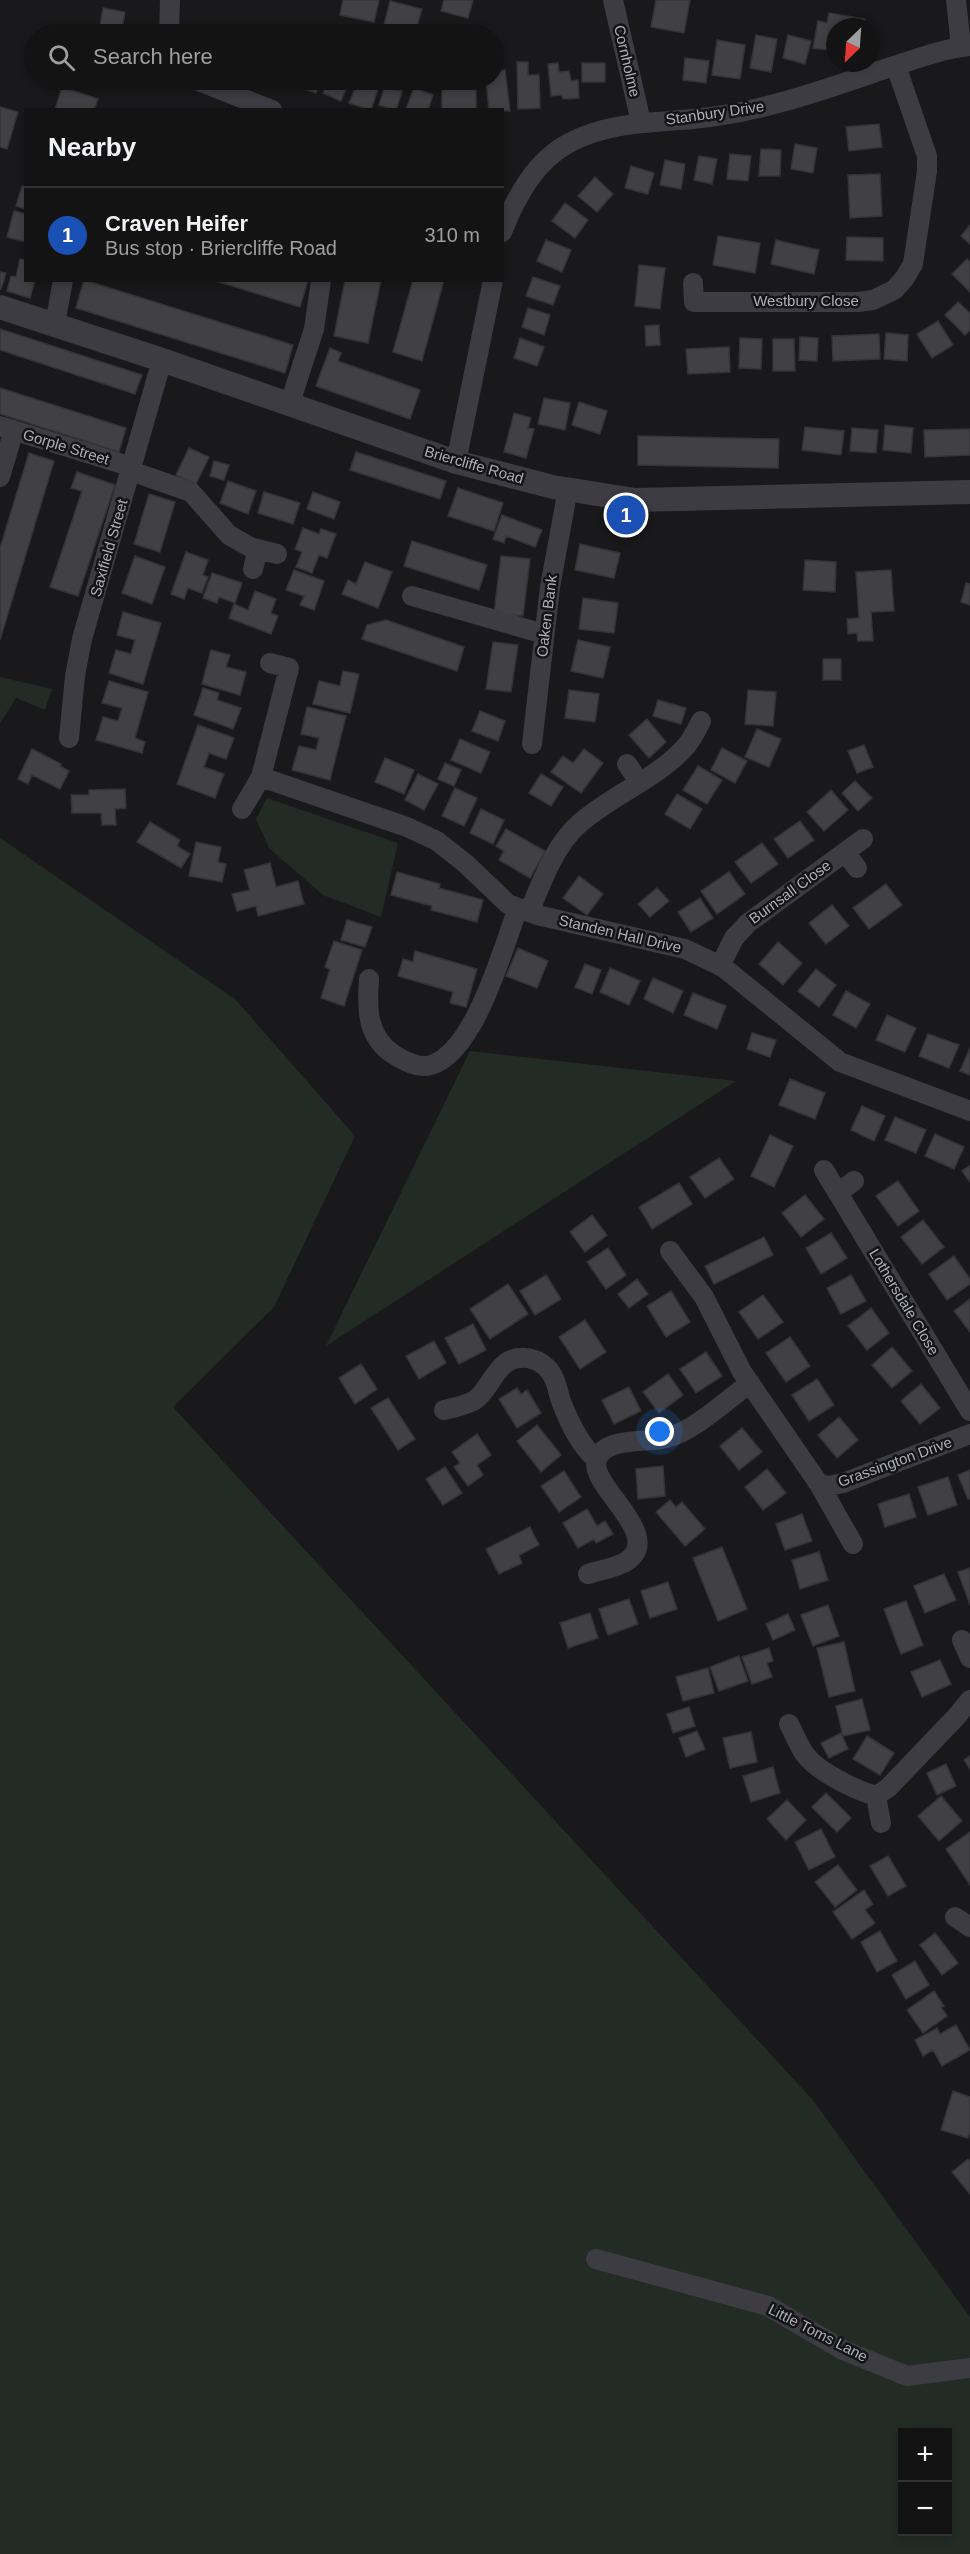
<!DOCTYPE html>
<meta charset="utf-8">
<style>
:root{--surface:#131314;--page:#202022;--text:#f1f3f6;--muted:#9d9ea0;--line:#323234;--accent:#e8cf44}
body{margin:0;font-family:Arial,sans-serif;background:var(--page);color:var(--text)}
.controls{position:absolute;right:18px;bottom:18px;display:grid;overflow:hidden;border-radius:0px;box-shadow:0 3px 9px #0003}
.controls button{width:54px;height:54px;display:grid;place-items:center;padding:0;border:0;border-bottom:2px solid var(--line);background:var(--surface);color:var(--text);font:30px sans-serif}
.compass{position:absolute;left:826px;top:18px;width:54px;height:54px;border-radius:50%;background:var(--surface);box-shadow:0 3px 9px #0003;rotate:205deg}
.you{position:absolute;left:660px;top:1432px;width:21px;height:21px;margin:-15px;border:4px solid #fff;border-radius:50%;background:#1a73e8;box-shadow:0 0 0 9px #1a73e833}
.badge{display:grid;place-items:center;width:39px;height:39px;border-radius:50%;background:var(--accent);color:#fff;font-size:20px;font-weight:700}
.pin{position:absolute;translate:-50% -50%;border:3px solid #fff;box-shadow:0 2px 6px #0006}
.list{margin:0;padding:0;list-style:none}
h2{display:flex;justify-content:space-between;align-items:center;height:78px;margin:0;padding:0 24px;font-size:26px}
h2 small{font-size:20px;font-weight:400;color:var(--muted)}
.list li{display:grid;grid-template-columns:39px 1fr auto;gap:18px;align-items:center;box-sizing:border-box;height:96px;padding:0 24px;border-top:2px solid var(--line)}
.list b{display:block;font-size:22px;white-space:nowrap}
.list p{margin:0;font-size:20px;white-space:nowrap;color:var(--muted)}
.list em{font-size:20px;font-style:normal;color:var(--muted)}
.icon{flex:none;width:33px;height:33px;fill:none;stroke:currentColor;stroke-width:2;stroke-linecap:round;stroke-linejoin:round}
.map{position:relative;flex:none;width:970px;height:2554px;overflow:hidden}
.search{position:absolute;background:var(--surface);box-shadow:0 3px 9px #0003;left:24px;top:24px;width:480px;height:66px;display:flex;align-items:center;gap:15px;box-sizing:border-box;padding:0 21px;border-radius:33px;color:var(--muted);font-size:22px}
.panel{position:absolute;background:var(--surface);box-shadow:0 3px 9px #0003;left:24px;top:108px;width:480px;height:174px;border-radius:0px}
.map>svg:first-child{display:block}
.green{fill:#232b25;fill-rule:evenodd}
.building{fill:#414145;stroke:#343337;stroke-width:1.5}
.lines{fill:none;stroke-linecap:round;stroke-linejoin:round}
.minor{stroke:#3c3c42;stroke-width:20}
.tertiary{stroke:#3c3c42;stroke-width:24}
.labels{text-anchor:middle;stroke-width:5;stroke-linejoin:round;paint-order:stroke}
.street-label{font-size:15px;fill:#acaeba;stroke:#141416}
</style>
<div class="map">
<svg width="970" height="2554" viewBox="0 0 970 2554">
<rect width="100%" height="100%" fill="#19191b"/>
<path class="green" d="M0,677L52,689L45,710L16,698L0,723Z
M267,798L398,843L381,917L323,895L269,848L256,819Z
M0,838L235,999L355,1136L274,1307L173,1407L812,2099L970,2317V2554H0ZM902,2432H948V2532H902Z
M470,1051L736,1081L326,1346Z"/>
<path class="building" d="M343,0H379L374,22L340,15Z
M444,0H473L468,18L441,11Z
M656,0H690L684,33L651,27Z
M390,1L422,9L415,33L384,25Z
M103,8L125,12L122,29L100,26Z
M829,13L865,19L864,27H835V51L813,48L818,21L827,23Z
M756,35L777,39L771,72L750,68Z
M788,35L811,41L805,64L783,58Z
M717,40L745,45L740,79L712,75Z
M685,58L709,61L706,83L683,80Z
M517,62H528V75H539L540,108L518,109Z
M558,63L559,72L569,71L571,81L578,80L579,98L563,99L562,95L551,96L548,64Z
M582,63H605V82H582Z
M505,70L510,111L489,110L486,80H494V72Z
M271,80H289L286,86Z
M296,80H320L316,93L294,85Z
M329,80H350L341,101L323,93Z
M358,82L378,89L371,110L349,103Z
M385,86L402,91L396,110L379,105Z
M442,86L476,87V110H442Z
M62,87L98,99L94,110H55Z
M414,88L433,95L428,110L406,109Z
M0,107L18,112L7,149L0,147Z
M879,124L882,147L849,151L846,127Z
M795,144L817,148L813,173L791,169Z
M761,149L781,150L780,176H759Z
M730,154L751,156L748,181L727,179Z
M699,156L717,159L712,184L694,180Z
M665,160L685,164L681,189L660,185Z
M631,166L654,173L648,194L625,188Z
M880,174L882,216L850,218L848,175Z
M595,177L613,194L597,212L578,196Z
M22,186L26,187V209L16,206Z
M565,203L588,220L575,238L552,221Z
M14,211L26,214V242L7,237Z
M970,225V244L961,236Z
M718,236L760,243L755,273L713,265Z
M847,237L883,238V261L846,260Z
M546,240L571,250L562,272L537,261Z
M776,240L819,250L814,274L771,264Z
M20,259L26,260V280H35L30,298L7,291L11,276L16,277Z
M967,259L970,262V292L952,274Z
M639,265L665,268L660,309L635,306Z
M0,272L6,273L1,289H0Z
M533,277L560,286L553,305L526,296Z
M84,280L293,345L285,373L76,308Z
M213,280H308L300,307Z
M345,280H381L368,343L334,336Z
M413,280H444L422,361L393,352Z
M958,302L970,313V330L965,335L945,315Z
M528,308L550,315L544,335L522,327Z
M938,321L953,345L932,358L917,334Z
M659,325L660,345L646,346L645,326Z
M0,329L142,375L135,394L0,350Z
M886,333L908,335L907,361L884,359Z
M879,334L880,359L833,361L832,336Z
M800,337L818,338L817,361L799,360Z
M520,338L544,347L537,366L514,358Z
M740,338L762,339L761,369L739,368Z
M773,339H794L795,371H773Z
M729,347L730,372L688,374L686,349Z
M330,348L341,353L338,361L420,390L410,419L316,386Z
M0,388L126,428L119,452L0,414Z
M544,398L570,403L565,430L538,424Z
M579,402L607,411L600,434L572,425Z
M514,413L531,418L528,428L534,429L526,458L504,452Z
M885,425L913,428L911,453L883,450Z
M805,427L844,431L841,455L802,450Z
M852,428L878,430L876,453L850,451Z
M970,429V455L925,457L924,430Z
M638,436L779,439L778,468L638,465Z
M189,448L209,457L196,484L176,475Z
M356,452L446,481L440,499L350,470Z
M29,453L54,461L0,640V548Z
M214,461L229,465L224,480L210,476Z
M77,472L115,485L78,596L50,587L82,491L71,488Z
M228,481L256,491L248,514L220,503Z
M458,488L503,503L494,531L448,516Z
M264,492L300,503L293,524L258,513Z
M313,492L340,502L334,519L307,509Z
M149,494L175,502L160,552L134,544Z
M502,515L542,530L535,547L506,536L504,543L493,539Z
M303,528L319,534L321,529L336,534L327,558L319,555L312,573L296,567L302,552L295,549Z
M412,541L487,565L479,590L404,566Z
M580,544L620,553L614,578L575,570Z
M186,552L208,560L203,575L208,577L202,593L188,588L184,599L171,594Z
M135,556L165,567L152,604L122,593Z
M501,556L530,559L523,616L494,613Z
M805,560L836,562L835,592L803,590Z
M365,562L392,572L378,608L342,594L348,580L356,584Z
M294,570L324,581L314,610L300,605L304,596L286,590Z
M891,570L894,611L871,612L873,641H858L857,633L848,634L847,619L859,618L856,572Z
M212,573L242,583L235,603L219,597L217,603L203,598Z
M966,583L970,584V605L961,602Z
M255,591L276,599L271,613L278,616L271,634L229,618L234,604L248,610Z
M583,598L618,603L614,633L579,629Z
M123,612L161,623L143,684L109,673L116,650L131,654L135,640L117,635Z
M386,620L464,647L457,671L362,639L367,625Z
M578,640L610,647L603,678L571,671Z
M493,642L518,645L511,692L486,689Z
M211,650L230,655L226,667L246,672L240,695L202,684Z
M823,659H841V680H823Z
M343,671L359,674L350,713L313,704L319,681L340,686Z
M109,681L148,692L135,738L145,742L142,753L96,740L103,717L118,721L122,708L102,703Z
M203,688L219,693L217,700L241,708L233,729L194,715Z
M569,690L599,694L595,722L565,718Z
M748,690L776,692L773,726L745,724Z
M658,700L686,708L681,724L653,716Z
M307,707L346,716L330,780L292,770L299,746L316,750L319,738L301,734Z
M480,711L505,721L498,741L472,731Z
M647,719L666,742L649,758L629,735Z
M198,725L234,738L226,759L209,753L204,767L224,774L215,798L177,784Z
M757,729L781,739L769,767L745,757Z
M460,739L490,752L481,773L451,760Z
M864,745L873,767L857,773L848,751Z
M722,748L747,761L735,783L711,770Z
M32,749L61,764L60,766L69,771L60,789L32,775L28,784L18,779Z
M584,749L603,763L581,793L551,772L563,756L573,763Z
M385,758L414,770L404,794L375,782Z
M445,763L461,770L454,786L438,779Z
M698,766L722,780L707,804L683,790Z
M418,774L438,784L424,810L405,800Z
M541,774L563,787L551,806L529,793Z
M855,781L872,798L858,811L842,793Z
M455,788L477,798L464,826L442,816Z
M125,789L126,808L115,809L116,825H102L101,813H72L71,795H89V790Z
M831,790L848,810L824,831L807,812Z
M677,794L702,809L690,829L665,814Z
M481,809L504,820L493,844L470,833Z
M800,821L814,840L788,858L774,839Z
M150,822L180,840L177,846L190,854L181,868L137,842Z
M506,829L545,851L530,878L499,860L504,851L496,846Z
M196,842L221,847L218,862L226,864L222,882L189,876Z
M762,843L778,864L751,883L735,862Z
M270,863L276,887L298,881L304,904L258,916L256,906L237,911L232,894L250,890L244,870Z
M397,872L440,884L439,888L483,900L477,922L431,910L432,906L391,895Z
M729,872L745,894L717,914L701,891Z
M579,876L603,894L587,915L563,898Z
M886,884L902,905L869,929L853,908Z
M657,888L669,901L650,917L638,904Z
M700,898L713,918L691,932L678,912Z
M832,905L849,926L826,944L809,923Z
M347,920L372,927L365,947L341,940Z
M334,941L362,950L344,1006L321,998L330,969L325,967Z
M778,942L802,963L783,985L759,964Z
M518,948L548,961L537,988L506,976Z
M415,951L477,969L466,1007L450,1003L453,992L398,976L403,959L413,962Z
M585,964L601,970L592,994L575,987Z
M610,968L640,981L629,1005L600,992Z
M816,969L836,985L819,1007L798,991Z
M653,978L683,991L673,1013L644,999Z
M846,991L870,1004L856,1028L833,1015Z
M693,993L726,1006L717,1029L684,1015Z
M887,1015L916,1028L905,1052L876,1040Z
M752,1033L776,1040L770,1057L747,1049Z
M928,1034L959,1045L949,1068L919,1056Z
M970,1048V1075L960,1071Z
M790,1079L825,1093L815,1119L779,1105Z
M862,1106L885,1116L874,1141L851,1130Z
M895,1117L926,1130L916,1153L885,1140Z
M935,1134L964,1147L954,1169L925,1156Z
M770,1135L793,1146L774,1187L751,1176Z
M719,1158L734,1179L705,1198L690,1177Z
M969,1166H970V1182L962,1171Z
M898,1181L919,1211L898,1226L876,1196Z
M679,1183L692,1204L652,1229L639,1207Z
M805,1195L824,1219L801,1237L782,1213Z
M592,1215L607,1235L585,1252L570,1232Z
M923,1220L944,1247L922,1264L901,1237Z
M831,1233L847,1258L821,1274L806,1248Z
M764,1237L773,1255L714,1284L705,1266Z
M608,1248L626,1275L606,1289L587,1262Z
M954,1256L970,1279V1284L947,1300L929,1274Z
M546,1275L561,1299L535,1315L520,1291Z
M851,1275L866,1301L841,1314L827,1288Z
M637,1279L648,1294L629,1308L618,1294Z
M508,1284L528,1314L490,1339L470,1309Z
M671,1291L690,1322L666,1337L647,1306Z
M763,1295L783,1322L758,1339L739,1312Z
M970,1299V1332L954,1311Z
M871,1308L889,1333L867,1350L848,1326Z
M585,1320L606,1352L580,1369L559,1337Z
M473,1324L486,1350L459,1364L445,1338Z
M790,1337L810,1366L786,1382L766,1353Z
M434,1341L446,1363L419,1379L406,1356Z
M892,1347L912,1371L892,1388L872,1365Z
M706,1352L722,1376L696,1393L680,1369Z
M361,1364L377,1389L355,1404L339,1378Z
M668,1374L683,1395L659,1413L643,1392Z
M817,1379L834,1405L809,1421L792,1395Z
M921,1384L940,1408L920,1424L901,1401Z
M629,1387L641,1411L614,1424L602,1400Z
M517,1388L521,1394L527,1390L541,1413L517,1428L499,1399Z
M388,1398L415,1439L398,1450L371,1408Z
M839,1417L858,1440L837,1458L818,1435Z
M537,1425L561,1455L541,1472L517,1441Z
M742,1428L762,1452L739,1470L720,1446Z
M477,1434L491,1455L477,1465L483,1475L468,1486L454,1467L460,1463L452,1452Z
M663,1466L665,1496L638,1499L636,1469Z
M445,1467L462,1493L443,1505L426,1479Z
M767,1469L786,1493L763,1510L745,1487Z
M970,1470V1499H968L958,1475Z
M564,1471L581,1497L559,1512L541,1486Z
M948,1477L957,1505L928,1515L918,1487Z
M909,1494L916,1517L885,1527L878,1504Z
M670,1500L676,1507L682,1502L705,1529L685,1546L656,1512Z
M587,1509L597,1526L605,1521L613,1534L596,1543L594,1539L578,1548L563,1523Z
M802,1514L812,1541L785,1550L776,1524Z
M530,1527L539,1545L519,1555L522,1563L499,1574L486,1549Z
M722,1547L747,1609L718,1621L693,1558Z
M819,1552L828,1580L800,1589L792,1560Z
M970,1568V1605L958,1572Z
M944,1574L956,1600L925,1613L914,1586Z
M668,1582L677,1609L650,1618L641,1591Z
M629,1599L638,1624L608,1635L599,1609Z
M906,1601L923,1645L901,1654L884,1609Z
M828,1605L839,1636L813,1646L801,1615Z
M590,1613L598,1638L568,1648L560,1623Z
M788,1614L795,1630L773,1640L766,1624Z
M844,1642L855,1691L829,1697L817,1648Z
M769,1648L773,1661L767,1663L772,1677L752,1684L742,1657Z
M739,1656L748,1681L719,1691L710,1667Z
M940,1660L951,1684L922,1697L911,1672Z
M708,1668L714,1693L683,1701L676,1677Z
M862,1699L870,1730L843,1736L836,1706Z
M689,1707L695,1726L673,1733L667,1714Z
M697,1731L705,1749L686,1757L679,1738Z
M751,1732L757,1762L730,1768L723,1738Z
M841,1733L848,1749L829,1758L821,1743Z
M867,1736L894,1753L880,1775L853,1759Z
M970,1756V1769L964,1760Z
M946,1764L956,1786L937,1795L927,1773Z
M773,1767L780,1793L751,1802L743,1776Z
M826,1793L851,1818L837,1832L812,1807Z
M941,1796L962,1821L939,1841L918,1816Z
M787,1800L806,1820L786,1840L767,1819Z
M821,1829L835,1857L809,1870L795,1842Z
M970,1832V1885L946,1849Z
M888,1856L906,1886L888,1896L870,1866Z
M838,1865L857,1890L835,1907L815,1882Z
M864,1890L873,1904L865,1910L875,1923L852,1939L833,1912Z
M880,1931L897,1961L877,1972L861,1942Z
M935,1933L958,1963L942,1975L920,1945Z
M915,1961L929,1985L906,1999L892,1975Z
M934,1991L944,2006L941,2007L947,2016L923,2033L907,2010Z
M956,2025L970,2050L942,2066L933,2050L923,2056L915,2040L937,2028L940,2034Z
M953,2091L970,2097V2131L968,2138L941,2130Z
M968,2159L970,2161V2194L952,2172Z"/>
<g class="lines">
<path class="minor" d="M613,0L641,122
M956,0L961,47
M169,34L170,0
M196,80L272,110
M502,232C516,197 535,161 569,143C608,122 651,123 693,119C759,113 820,91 882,70C911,61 940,49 970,46
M693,283L694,302H858L873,300L894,290L904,279L913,264L927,171V156L896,66
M55,324L63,280
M290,403L314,329L321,280
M0,426L132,467
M456,462L493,280
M131,471L191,492L229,535L250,547L277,554
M0,477L14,430
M253,569L258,549
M412,596L544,634
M69,738L75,676L82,639L162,360
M532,744L550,587L568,489
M627,764L639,782
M261,777L407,827L437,841L466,864L508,904L537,915L685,949L723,967L840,1062L970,1111
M242,809L261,777L289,668L270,663
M845,852L857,868
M529,912C542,882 554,846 579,824C612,794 658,779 687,745C693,738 697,729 701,721
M720,966L734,938L748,923L863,839
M369,979C367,1007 366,1036 393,1054C404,1061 418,1069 431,1065C475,1052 503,948 518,908
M824,1170L970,1411
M838,1193L854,1181
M670,1251L704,1297L742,1372L819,1484L853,1544
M444,1410C455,1407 465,1406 475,1400C491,1389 497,1358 521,1358C529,1357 540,1361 546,1367C556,1376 557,1389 561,1401C569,1422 579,1444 596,1459
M819,1484L829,1486L843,1483L970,1434
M588,1574C600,1570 617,1568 627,1561C666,1533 583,1483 598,1457C608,1437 648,1443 666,1438C693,1432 727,1400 750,1383
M962,1640L970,1658
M789,1724C794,1733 798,1744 804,1753C816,1771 855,1790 876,1796L888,1788L957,1716L970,1700
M876,1796L881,1823
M955,1917L970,1927
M596,2259L768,2306L843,2350L907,2376L970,2368"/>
<path class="tertiary" d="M0,307L162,360L456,462L553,487L635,500L970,492"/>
</g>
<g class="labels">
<g class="street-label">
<text transform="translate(627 61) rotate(77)" y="5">Cornholme</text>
<text transform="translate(715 113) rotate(-8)" y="5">Stanbury Drive</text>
<text x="806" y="306">Westbury Close</text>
<text transform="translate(66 447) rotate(17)" y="5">Gorple Street</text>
<text transform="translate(474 465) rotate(16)" y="5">Briercliffe Road</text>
<text transform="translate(109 548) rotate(-74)" y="5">Saxifield Street</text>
<text transform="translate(547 616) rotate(-83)" y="5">Oaken Bank</text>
<text transform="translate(790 892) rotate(-36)" y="5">Burnsall Close</text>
<text transform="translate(620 934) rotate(13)" y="5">Standen Hall Drive</text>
<text transform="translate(904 1302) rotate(59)" y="5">Lothersdale Close</text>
<text transform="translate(895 1462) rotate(-20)" y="5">Grassington Drive</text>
<text transform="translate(818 2333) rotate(27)" y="5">Little Toms Lane</text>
</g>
</g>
</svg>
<div class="controls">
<button>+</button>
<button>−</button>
</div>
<svg class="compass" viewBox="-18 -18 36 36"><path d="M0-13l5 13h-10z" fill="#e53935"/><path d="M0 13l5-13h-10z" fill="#9d9ea0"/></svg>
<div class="you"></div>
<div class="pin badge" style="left:626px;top:515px;background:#1a4fb4">1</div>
<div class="search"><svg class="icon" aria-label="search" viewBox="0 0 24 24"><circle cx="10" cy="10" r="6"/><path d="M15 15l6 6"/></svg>Search here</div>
<section class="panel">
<h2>Nearby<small></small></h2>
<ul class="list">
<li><span class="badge" style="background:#1a4fb4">1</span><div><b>Craven Heifer</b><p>Bus stop · Briercliffe Road</p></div><em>310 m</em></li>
</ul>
</section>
</div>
